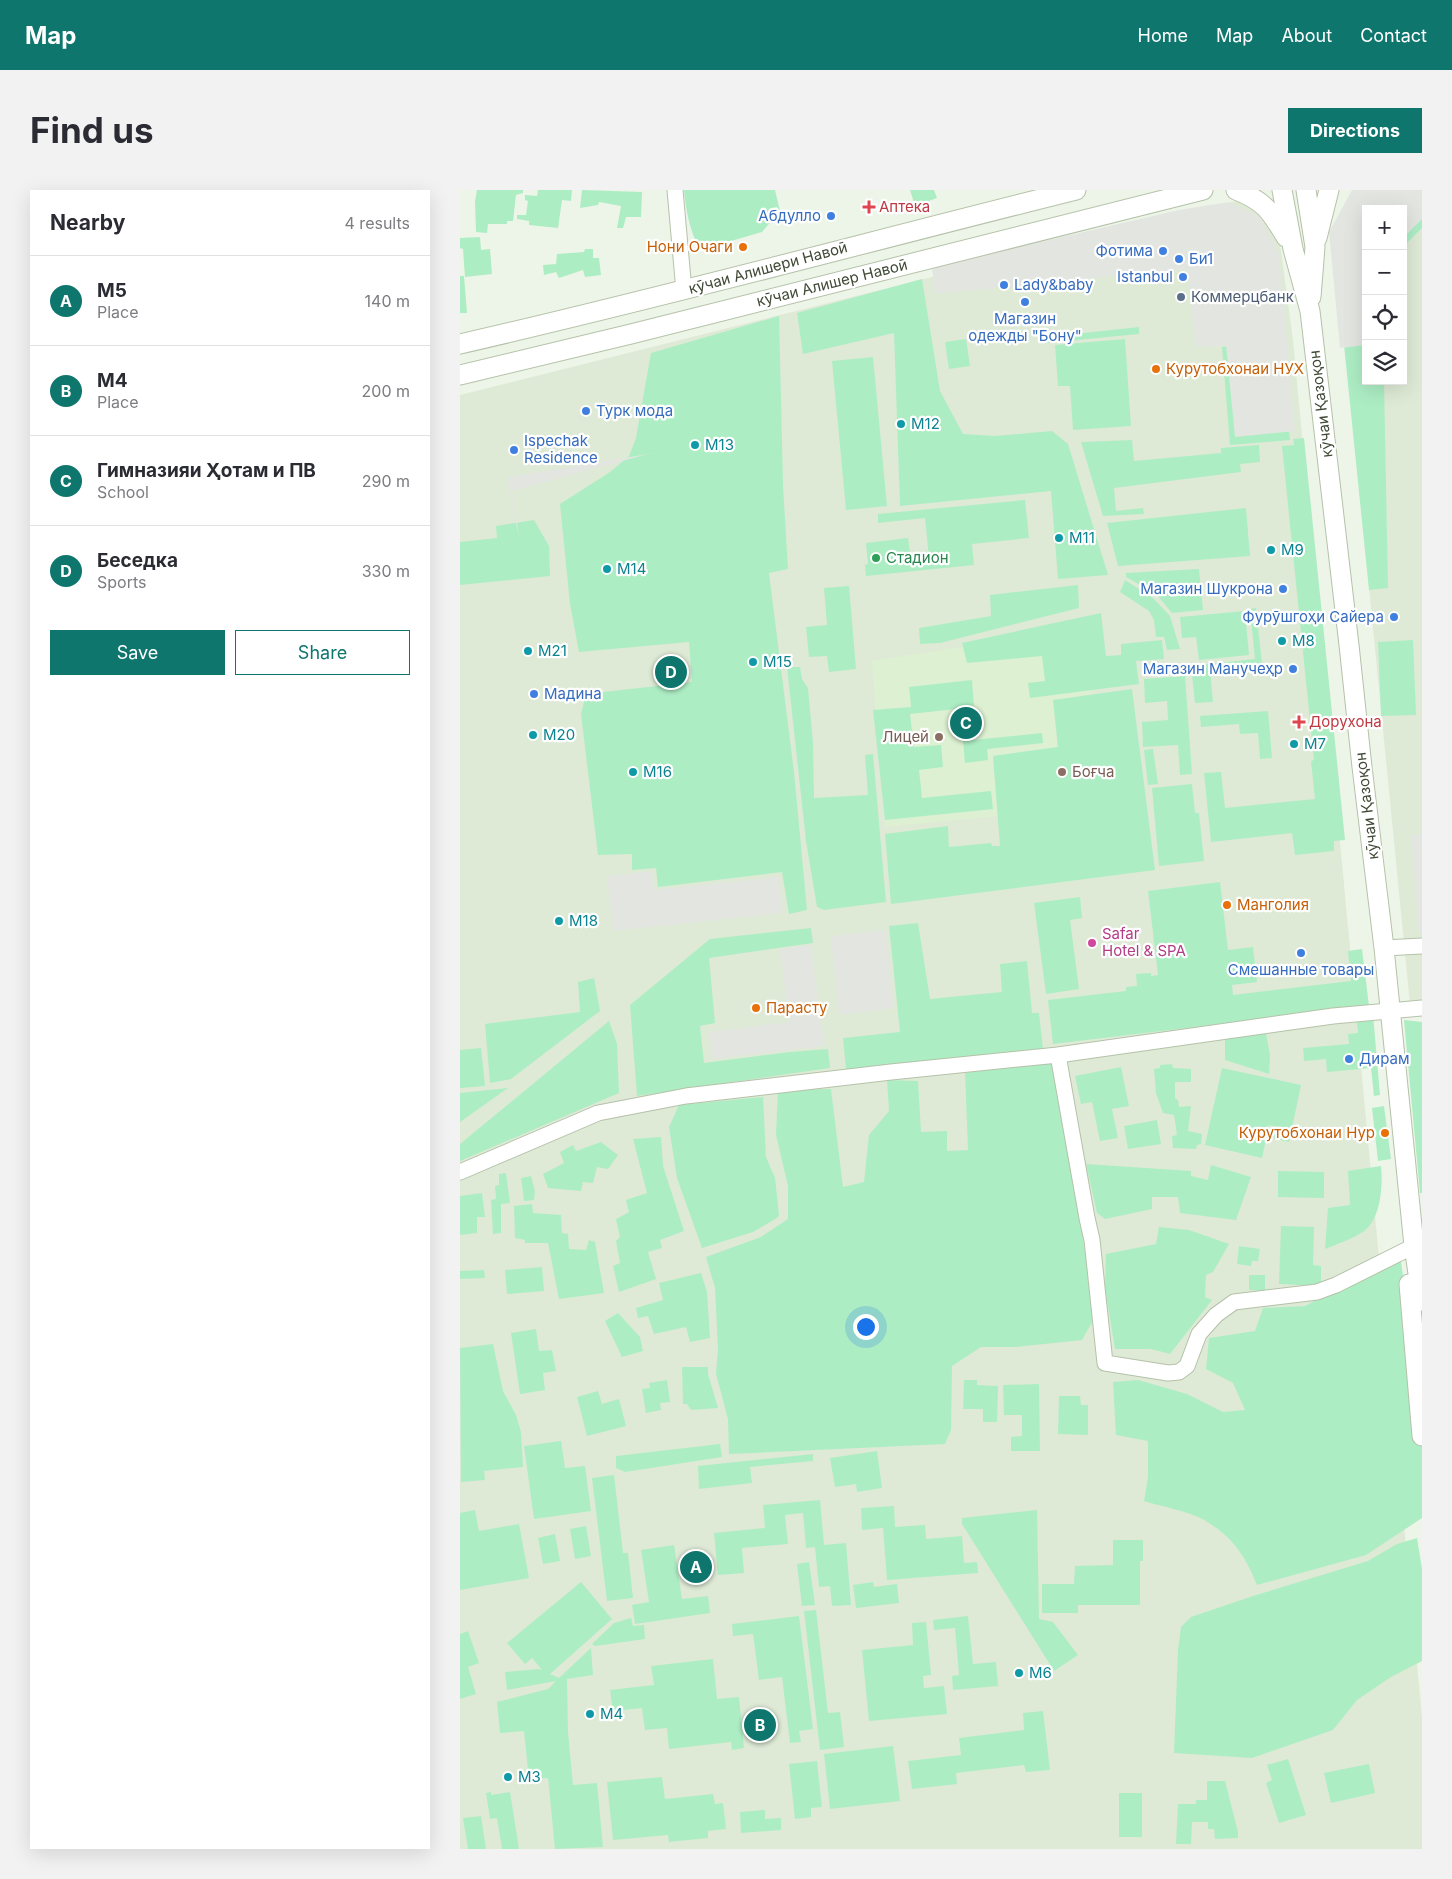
<!DOCTYPE html>
<meta charset="utf-8">
<style>
:root{--surface:#fff;--page:#f2f2f3;--text:#2b2b33;--muted:#7c7c81;--line:#e1e1e2;--accent:#0f766e}
body{margin:0;font-family:Inter,sans-serif;background:var(--page);color:var(--text)}
.controls{position:absolute;right:15px;top:15px;display:grid;overflow:hidden;border-radius:0px;box-shadow:0 5px 20px #0002}
.controls button{width:45px;height:45px;display:grid;place-items:center;padding:0;border:0;border-bottom:1px solid var(--line);background:var(--surface);color:var(--text);font:25px sans-serif}
.you{position:absolute;left:405px;top:1136px;width:18px;height:18px;margin:-12px;border:4px solid #fff;border-radius:50%;background:#1a73e8;box-shadow:0 0 0 8px #1a73e833}
.badge{display:grid;place-items:center;width:32px;height:32px;border-radius:50%;background:var(--accent);color:#fff;font-size:16px;font-weight:700}
.pin{position:absolute;translate:-50% -50%;border:2px solid #fff;box-shadow:0 1px 5px #0006}
.list{margin:0;padding:0;list-style:none}
h2{display:flex;justify-content:space-between;align-items:center;height:65px;margin:0;padding:0 20px;font-size:21px}
h2 small{font-size:16px;font-weight:400;color:var(--muted)}
.list li{display:grid;grid-template-columns:32px 1fr auto;gap:15px;align-items:center;box-sizing:border-box;height:90px;padding:0 20px;border-top:1px solid var(--line)}
.list b{display:block;font-size:19px;white-space:nowrap}
.list p{margin:0;font-size:16px;white-space:nowrap;color:var(--muted)}
.list em{font-size:16px;font-style:normal;color:var(--muted)}
.actions{display:flex;gap:10px;padding:15px 20px}
.actions a{flex:1;padding:11px 0;border:1px solid var(--accent);border-radius:0px;text-align:center;font-size:18px;color:var(--accent)}
.actions .main{background:var(--accent);color:#fff}
.icon{flex:none;width:28px;height:28px;fill:none;stroke:currentColor;stroke-width:2;stroke-linecap:round;stroke-linejoin:round}
.map{position:relative;flex:none;width:962px;height:1659px;overflow:hidden;border-radius:0px}
header{display:flex;align-items:center;gap:30px;box-sizing:border-box;height:70px;padding:0 25px;background:var(--accent);color:#fff}
header strong{font-size:24px}
nav{display:flex;gap:28px;margin-inline-start:auto;font-size:18px}
.intro{display:flex;align-items:center;justify-content:space-between;box-sizing:border-box;height:120px;padding:0 30px}
h1{margin:0;font-size:35px}
.button{padding:12px 22px;border-radius:0px;background:var(--accent);color:#fff;font-size:18px;font-weight:700}
main{display:flex;gap:30px;padding:0 30px}
aside{flex:1;background:var(--surface);border-radius:0px;box-shadow:0 5px 20px #0002}
.map>svg:first-child{display:block}
.residential{fill:#deead6}
.education{fill:#ddf0d1}
.green{fill:#adedc4}
.parking{fill:#e3e6e0}
.lines{fill:none;stroke-linecap:round;stroke-linejoin:round}
.minor-casing{stroke:#b5c2a9;stroke-width:17}
.tertiary-casing{stroke:#b5c2a9;stroke-width:21}
.minor{stroke:#fff;stroke-width:15}
.tertiary{stroke:#fff;stroke-width:19}
.health-dot{fill:#e0444e;stroke:#fff;stroke-width:2}
.shop-dot{fill:#3f7fe0;stroke:#fff;stroke-width:2}
.food-dot{fill:#e8710a;stroke:#fff;stroke-width:2}
.service-dot{fill:#5c6f8a;stroke:#fff;stroke-width:2}
.culture-dot{fill:#0f9aa8;stroke:#fff;stroke-width:2}
.leisure-dot{fill:#2e9e5b;stroke:#fff;stroke-width:2}
.education-dot{fill:#8d6e63;stroke:#fff;stroke-width:2}
.hotel-dot{fill:#d1479c;stroke:#fff;stroke-width:2}
.labels{text-anchor:middle;stroke-width:4.5;stroke-linejoin:round;paint-order:stroke}
.health-label{font-size:15px;fill:#be3a42;stroke:#fff;text-anchor:start}
.shop-label{font-size:15px;fill:#366cbe;stroke:#fff;text-anchor:end}
.food-label{font-size:15px;fill:#c56008;stroke:#fff;text-anchor:start}
.street-label{font-size:15px;fill:#404a36;stroke:#fff}
.service-label{font-size:15px;fill:#4e5e75;stroke:#fff;text-anchor:start}
.culture-label{font-size:15px;fill:#0d838f;stroke:#fff;text-anchor:start}
.leisure-label{font-size:15px;fill:#27864d;stroke:#fff;text-anchor:start}
.education-label{font-size:15px;fill:#785e54;stroke:#fff;text-anchor:end}
.hotel-label{font-size:15px;fill:#b23c85;stroke:#fff;text-anchor:start}
</style>
<header>
<strong>Map</strong>
<nav><a>Home</a><a>Map</a><a>About</a><a>Contact</a></nav>
</header>
<div class="intro"><h1>Find us</h1><a class="button">Directions</a></div>
<main>
<aside>
<h2>Nearby<small>4 results</small></h2>
<ul class="list">
<li><span class="badge">A</span><div><b>М5</b><p>Place</p></div><em>140 m</em></li>
<li><span class="badge">B</span><div><b>М4</b><p>Place</p></div><em>200 m</em></li>
<li><span class="badge">C</span><div><b>Гимназияи Ҳотам и ПВ</b><p>School</p></div><em>290 m</em></li>
<li><span class="badge">D</span><div><b>Беседка</b><p>Sports</p></div><em>330 m</em></li>
</ul>
<div class="actions"><a class="main">Save</a><a>Share</a></div>
</aside>
<div class="map">
<svg width="962" height="1659" viewBox="0 0 962 1659">
<rect width="100%" height="100%" fill="#edf5e8"/>
<path class="residential" d="M962,2V813L950,814L885,154L906,191H943V23Z
M784,9L819,46L833,150L962,1527V1659H0V205Z"/>
<path class="education" d="M627,437L632,504L593,510L598,557L533,566L539,626L565,623L563,598L538,600L536,579L626,570L623,543L600,545L597,521L657,515L659,537L637,539L640,568L666,565L668,586L578,595L580,622L606,620L608,643L541,649L539,626L425,637L412,471Z"/>
<path class="green" d="M17,0H63V3L56,5L53,31H47V34H28L27,43L16,42L15,11Z
M78,0H112L111,11L102,10L98,38L69,35V31L57,29V25H66L68,11L65,10V5L77,6Z
M122,0L182,2L181,27H166L163,38H157L161,16L139,12L138,15L120,18Z
M224,0H315L320,21L302,42L240,60C230,41 226,22 224,0Z
M450,0H474L477,8L455,16Z
M894,0H962V38L943,57V19H906V191H924L928,398L909,400L877,86Z
M20,47L21,60L30,59L32,84L5,87L3,59L0,58V48Z
M125,59H133V68H139L141,85L125,87L123,80L99,88L96,82L84,85L83,75L96,74L97,64L124,62Z
M0,86H4L7,123H0Z
M462,89L480,201L503,244L535,246L592,241L608,254L648,385L598,389L591,301L440,316L434,143L343,164L337,123Z
M319,126L323,295L328,379L309,383L334,582L347,720L329,724L322,682L198,697L196,678L172,680V664L138,665L121,524L126,504L232,492L229,452L119,462L110,414L100,314L150,282L169,266L176,248L191,163Z
M679,137V144L587,153V147Z
M506,149L510,176L489,179L485,152Z
M665,149L671,236L613,240L610,196H598L595,155Z
M821,151L830,250L770,255L762,157Z
M413,167L427,316L386,320L372,171Z
M844,248L885,650L874,651V661L835,665L832,643L751,652L744,583L761,582L765,618L855,609L851,571L854,570L822,256L834,255L833,249Z
M672,250L674,271L761,263V258L799,255L800,272L780,274L781,282L654,298L656,321L683,318L684,324L643,326L621,252Z
M565,310L569,348L512,354L514,375L406,386L405,375L408,374L406,353L448,348L451,370L469,368L465,328L418,333V324Z
M786,318L790,366L658,376L647,333Z
M74,330L89,356L90,386L0,395V352L37,348L36,336Z
M739,379L743,420L712,423L696,404L666,387V383Z
M665,390L693,408L710,426L720,459L707,460L704,447H696L694,430L689,421L660,402Z
M618,395L619,418L480,453L460,454L459,438L531,426L530,405Z
M389,396L396,479L369,482L367,466L349,467L346,437L367,435L364,398Z
M796,418L802,474L750,480L753,512L735,513L731,476L795,469L790,419Z
M785,421L789,465L739,470L736,447L722,448L720,427Z
M641,423L646,466L661,465V454L702,450L704,469L676,471L679,494L570,508L568,493L585,491L582,466L507,473L502,453Z
M953,450L956,525L921,526L918,452Z
M327,477H340L342,489L348,498L353,553L354,608L408,605L405,565L413,564L426,712L364,720L357,717L346,651Z
M725,486L732,584L720,585L718,555L683,557L682,532L708,530L707,511L685,513L684,489Z
M512,490L514,517L450,524L454,557L481,555L483,577L459,580L462,608L531,601L533,619L425,630L413,520L451,517L449,497Z
M672,499L695,680L431,714L425,644L488,636L489,657L531,653L532,656H540L533,566L598,557L593,510Z
M808,521L812,568L800,569L798,543L780,544L779,534L741,537L740,526Z
M582,543L583,553L527,559L528,570L505,573L503,551Z
M693,559L698,594L688,595L684,560Z
M732,594L735,623H739L744,671L699,676L692,598Z
M760,692L768,760L793,757L797,792L772,795L773,805L891,791L888,761L902,759L909,816L593,854L588,810L666,801V797L677,796L676,784L691,783V786L698,785L688,701Z
M620,707L622,728L610,730L619,799L586,804L574,713Z
M458,733L470,809L542,802L540,774L567,771L572,823H579L583,859L386,880L383,848L440,842L429,736Z
M351,738L353,753L249,768L255,833L240,836L244,873L330,862L368,859L370,878L177,906L170,815L250,749Z
M134,788L140,821L51,889L30,893L25,834L120,822L118,792Z
M913,824L920,905L914,906L911,878L867,882L866,869L844,871L843,858L889,854L888,844L898,843L896,825Z
M944,830L962,832V1003H960Z
M149,831L157,854L159,903L0,971V954Z
M805,838L810,865L809,884L765,870V843Z
M21,858L25,896L0,898V860Z
M595,870L635,1127L622,1150L556,1157H521L492,1176L491,1240L485,1254L269,1264L268,1229L256,1184L258,1159L255,1098L246,1067L301,1047L328,1029V996L316,945L318,900L371,899L383,997L404,992L409,945L429,921L427,890L458,891L461,942L487,941V961L508,960L505,883Z
M712,874L713,878L731,879V892H715V908L718,910L719,917L731,916L728,941L742,944L741,954L737,955L736,959L713,958L712,946L717,945L714,925L703,923L696,903L694,879L700,878V875Z
M661,877L669,916L652,919L658,948L640,951L632,912L621,914L615,886Z
M762,878L841,895L829,952L812,948L815,937L809,935L802,968L745,955Z
M48,898L0,932V903Z
M303,907L306,967L315,988L319,1025L317,1028L293,1042L242,1058L217,988L209,937L219,915Z
M924,916L931,969L918,971L912,918Z
M697,930L701,954L668,959L664,936Z
M201,947L203,976L224,1041L200,1050L202,1058L188,1062L196,1089L159,1102L153,1076L160,1073L156,1051L160,1047L156,1029L169,1022L166,1010L187,1003L173,949Z
M141,952L158,965L148,979L137,977L133,993L123,992L121,1001L88,998L83,984L104,973L100,962L113,955L116,961Z
M626,974L731,981V986L748,990L751,975L791,987L776,1030L720,1023L718,1007H692V1019L645,1029L637,1023Z
M921,976C923,996 921,1032 901,1043C890,1050 877,1054 865,1059L868,1018L890,1015L888,981Z
M818,981L864,982V1008L818,1007Z
M46,983L50,1013L41,1014V1043L33,1044L31,1010L36,1009L35,996L39,995V984Z
M71,986L75,1001L74,1010L64,1011L61,988Z
M22,1003L25,1027H17V1043L0,1045V1006Z
M72,1014L73,1023L101,1025L102,1043L108,1044L109,1059L126,1060L129,1050L135,1052L144,1103L99,1109L88,1053H65V1050L55,1048L54,1016Z
M821,1036L854,1037L853,1075L861,1076V1096L819,1094Z
M699,1037L729,1040L769,1054L753,1082L746,1085L745,1107L752,1110L710,1164L691,1159H655L645,1098L646,1064L696,1054Z
M779,1056L800,1059L798,1071H792L791,1076L777,1074Z
M941,1071L962,1231V1328L906,1365L797,1395C785,1365 772,1346 744,1330C731,1322 700,1316 684,1311L688,1287V1251L656,1245L653,1192L678,1190L727,1204L763,1222L785,1220L773,1193L746,1179L749,1148L795,1141L803,1118L845,1116L875,1100Z
M82,1077L84,1101L47,1104L45,1080Z
M24,1080L25,1088L0,1089V1081Z
M241,1083L247,1102L250,1148L230,1152L226,1137L194,1144L188,1126L178,1128L176,1118L203,1110L199,1093Z
M789,1085H805V1101L789,1100Z
M158,1123L180,1147L183,1161L162,1167L145,1131Z
M76,1139L79,1161L92,1160L96,1181L83,1183L85,1200L60,1204L51,1143Z
M33,1154L43,1201L56,1225L61,1242L63,1277L24,1281L25,1290L1,1292L0,1158Z
M222,1177H248V1184L258,1218L231,1220L227,1214H223Z
M207,1190L210,1212L200,1213L201,1220L186,1223L182,1199L190,1198L189,1193Z
M504,1190H517V1195L538,1196L537,1232H523V1219H503Z
M579,1194L580,1261H551V1247L562,1246V1225H544L543,1195Z
M138,1201L142,1214L159,1209L166,1236L127,1246L117,1207Z
M599,1206H620L621,1215H628V1245L598,1244Z
M101,1251L105,1278L125,1276L131,1321L74,1329L64,1256Z
M260,1254L262,1267L165,1282L156,1278V1266Z
M417,1261L422,1298L397,1302L396,1294L375,1297L370,1268Z
M353,1264V1271L290,1277L292,1293L239,1299L238,1276Z
M154,1285L163,1363H168L173,1408L147,1411L132,1288Z
M360,1310L364,1355L386,1353L391,1415L372,1416L370,1396L359,1397L355,1357L346,1358L343,1323L325,1325L328,1354L282,1358L284,1383L258,1385L254,1343L305,1338L303,1315Z
M434,1316L435,1337L465,1335L466,1349L502,1346L504,1373L517,1372L518,1383L427,1390L423,1338L402,1340L401,1318Z
M15,1320L19,1341L59,1334L69,1388L0,1400V1323Z
M577,1320L579,1429L593,1432L618,1465L594,1481L502,1334V1328Z
M126,1336L131,1366L115,1369L110,1339Z
M95,1344L100,1371L83,1374L78,1348Z
M957,1348L962,1379V1471L931,1487L897,1510L873,1540L792,1568L714,1563L718,1460L721,1437L731,1427L793,1406L908,1371L937,1354Z
M653,1350H683V1371H680V1415H618V1423H582V1394H614L615,1376L653,1375Z
M214,1355L222,1409L248,1406L250,1423L175,1434L172,1415L189,1412L181,1360Z
M349,1372L355,1415L342,1416L337,1374Z
M121,1392L152,1429L90,1484L99,1488L131,1458L133,1485L107,1489L108,1542L113,1595L137,1593L143,1657L95,1659L88,1588L69,1589L64,1541L40,1543L37,1512L88,1499L96,1491L47,1500L45,1482L78,1479L82,1480L72,1468L65,1474L47,1453Z
M413,1392L414,1397L437,1394L439,1413L396,1418L393,1395Z
M356,1420L368,1523L380,1522L384,1557L360,1560L344,1421Z
M339,1426L353,1539L339,1541L341,1552L330,1553L322,1487L299,1490L293,1444L273,1446L272,1434Z
M508,1426L513,1474L536,1472L538,1496L493,1500L492,1486L499,1485L495,1438L474,1440L473,1430Z
M171,1428L173,1436L184,1435L185,1449L135,1456L132,1454L154,1433Z
M466,1432L471,1485L463,1486L464,1498L484,1496L487,1524L409,1531L402,1460L453,1455L452,1433Z
M8,1441L19,1473L8,1477L16,1504L0,1509V1444Z
M253,1469L257,1509L279,1507L284,1558L272,1560L271,1552L209,1559L207,1538L185,1540L182,1518L153,1521L150,1500L194,1495L191,1476Z
M583,1521L590,1580L566,1582L564,1575L496,1583L497,1594L452,1599L448,1571L501,1565L499,1548L564,1540L563,1523Z
M433,1556L440,1611L370,1619L364,1564Z
M828,1569L846,1625L819,1633L806,1593L812,1590L807,1575Z
M357,1571L362,1617L351,1618V1627L335,1629L329,1574Z
M909,1574L915,1603L871,1613L864,1583Z
M202,1587L205,1609L253,1604L255,1614L263,1613L266,1639L248,1641V1648L209,1652L208,1645L153,1650L147,1592Z
M747,1591H765L778,1642V1648L755,1649L754,1639H748V1632H732L731,1654H716L718,1614H736V1610H747Z
M31,1602V1605L50,1602L59,1659H42L37,1628L30,1629L26,1603Z
M659,1603H682V1647H659Z
M305,1620V1629L321,1628V1640L281,1643L280,1622Z
M21,1626L26,1659H8L3,1628Z"/>
<path class="parking" d="M892,0H962V29L943,48V19H906V155L880,158L869,42Z
M769,12L800,27L819,64L835,241L775,247L766,155L736,157L727,79L475,104L472,77L719,20Z
M201,262L184,265L52,301L59,347L51,310L48,287Z
M962,644V742L959,743L951,645Z
M192,681L194,700L319,687L323,723L153,741L147,686Z
M425,740L434,818L379,825L371,746Z
M351,755L364,856L253,869L249,842L329,832L320,759Z"/>
<g class="lines">
<defs>
<path id="minor" d="M215,0L224,101
M924,758L962,756
M598,865L627,1028L632,1050L645,1173L708,1183L719,1182L727,1176L739,1144L756,1125L774,1112L857,1102L876,1095L954,1056
M0,982L138,923L226,906L431,882L598,865L873,826L962,818"/>
<path id="tertiary" d="M776,0C805,11 811,22 826,47
M822,0L833,59L850,121L889,455L902,577L924,758L954,1056L962,1111
M846,0L855,57L851,107
M857,48L869,0
M0,154C206,107 411,51 616,0
M0,185L171,144L743,0
M949,1094L962,1246"/>
</defs>
<use href="#minor" class="minor-casing"/>
<use href="#tertiary" class="tertiary-casing"/>
<use href="#minor" class="minor"/>
<use href="#tertiary" class="tertiary"/>
</g>
<g class="health-dot">
<path d="M406.5 9.5h5v5h5v5h-5v5h-5v-5h-5v-5h5z"/>
<path d="M836.5 524.5h5v5h5v5h-5v5h-5v-5h-5v-5h5z"/>
</g>
<g class="shop-dot">
<circle cx="371" cy="26" r="5"/>
<circle cx="703" cy="61" r="5"/>
<circle cx="719" cy="69" r="5"/>
<circle cx="723" cy="87" r="5"/>
<circle cx="544" cy="95" r="5"/>
<circle cx="565" cy="112" r="5"/>
<circle cx="126" cy="221" r="5"/>
<circle cx="54" cy="260" r="5"/>
<circle cx="823" cy="399" r="5"/>
<circle cx="934" cy="427" r="5"/>
<circle cx="833" cy="479" r="5"/>
<circle cx="74" cy="504" r="5"/>
<circle cx="841" cy="763" r="5"/>
<circle cx="889" cy="869" r="5"/>
</g>
<g class="food-dot">
<circle cx="283" cy="57" r="5"/>
<circle cx="696" cy="179" r="5"/>
<circle cx="767" cy="715" r="5"/>
<circle cx="296" cy="818" r="5"/>
<circle cx="925" cy="943" r="5"/>
</g>
<circle class="service-dot" cx="721" cy="107" r="5"/>
<g class="culture-dot">
<circle cx="441" cy="234" r="5"/>
<circle cx="235" cy="255" r="5"/>
<circle cx="599" cy="348" r="5"/>
<circle cx="811" cy="360" r="5"/>
<circle cx="147" cy="379" r="5"/>
<circle cx="822" cy="451" r="5"/>
<circle cx="68" cy="461" r="5"/>
<circle cx="293" cy="472" r="5"/>
<circle cx="73" cy="545" r="5"/>
<circle cx="834" cy="554" r="5"/>
<circle cx="173" cy="582" r="5"/>
<circle cx="99" cy="731" r="5"/>
<circle cx="559" cy="1483" r="5"/>
<circle cx="130" cy="1524" r="5"/>
<circle cx="48" cy="1587" r="5"/>
</g>
<circle class="leisure-dot" cx="416" cy="368" r="5"/>
<g class="education-dot">
<circle cx="479" cy="547" r="5"/>
<circle cx="602" cy="582" r="5"/>
</g>
<circle class="hotel-dot" cx="632" cy="753" r="5"/>
<g class="labels">
<g class="health-label">
<text x="419" y="22">Аптека</text>
<text x="849" y="537">Дорухона</text>
</g>
<g class="shop-label">
<text x="361" y="31">Абдулло</text>
<text x="693" y="66">Фотима</text>
<text x="729" y="74" text-anchor="start">Би1</text>
<text x="713" y="92">Istanbul</text>
<text x="554" y="100" text-anchor="start">Lady&amp;baby</text>
<text x="565" y="134" text-anchor="middle">Магазин<tspan x="565" dy="17">одежды "Бону"</tspan></text>
<text x="136" y="226" text-anchor="start">Турк мода</text>
<text x="64" y="256" text-anchor="start">Ispechak<tspan x="64" dy="17">Residence</tspan></text>
<text x="813" y="404">Магазин Шукрона</text>
<text x="924" y="432">Фурӯшгоҳи Сайера</text>
<text x="823" y="484">Магазин Манучеҳр</text>
<text x="84" y="509" text-anchor="start">Мадина</text>
<text x="841" y="785" text-anchor="middle">Смешанные товары</text>
<text x="899" y="874" text-anchor="start">Дирам</text>
</g>
<g class="food-label">
<text x="273" y="62" text-anchor="end">Нони Очаги</text>
<text x="706" y="184">Курутобхонаи НУХ</text>
<text x="777" y="720">Манголия</text>
<text x="306" y="823">Парасту</text>
<text x="915" y="948" text-anchor="end">Курутобхонаи Нур</text>
</g>
<g class="street-label">
<text transform="translate(308 78) rotate(-15)" y="5">кӯчаи Алишери Навоӣ</text>
<text transform="translate(372 93) rotate(-14)" y="5">кӯчаи Алишер Навоӣ</text>
<text transform="translate(861 214) rotate(-97)" y="5">кӯчаи Қазоқон</text>
<text transform="translate(907 616) rotate(-97)" y="5">кӯчаи Қазоқон</text>
</g>
<g class="service-label">
<text x="731" y="112">Коммерцбанк</text>
</g>
<g class="culture-label">
<text x="451" y="239">М12</text>
<text x="245" y="260">М13</text>
<text x="609" y="353">М11</text>
<text x="821" y="365">М9</text>
<text x="157" y="384">М14</text>
<text x="832" y="456">М8</text>
<text x="78" y="466">М21</text>
<text x="303" y="477">М15</text>
<text x="83" y="550">М20</text>
<text x="844" y="559">М7</text>
<text x="183" y="587">М16</text>
<text x="109" y="736">М18</text>
<text x="569" y="1488">М6</text>
<text x="140" y="1529">M4</text>
<text x="58" y="1592">М3</text>
</g>
<g class="leisure-label">
<text x="426" y="373">Стадион</text>
</g>
<g class="education-label">
<text x="469" y="552">Лицей</text>
<text x="612" y="587" text-anchor="start">Боғча</text>
</g>
<g class="hotel-label">
<text x="642" y="749">Safar<tspan x="642" dy="17">Hotel &amp; SPA</tspan></text>
</g>
</g>
</svg>
<div class="controls">
<button>+</button>
<button>−</button>
<button><svg class="icon" aria-label="locate" viewBox="0 0 24 24"><circle cx="12" cy="12" r="6"/><path d="M12 2v4M12 18v4M2 12h4M18 12h4"/></svg></button>
<button><svg class="icon" aria-label="layers" viewBox="0 0 24 24"><path d="M12 4l9 5-9 5-9-5zM3 14l9 5 9-5"/></svg></button>
</div>
<div class="you"></div>
<div class="pin badge" style="left:236px;top:1377px">A</div>
<div class="pin badge" style="left:300px;top:1535px">B</div>
<div class="pin badge" style="left:506px;top:533px">C</div>
<div class="pin badge" style="left:211px;top:482px">D</div>
</div>
</main>
